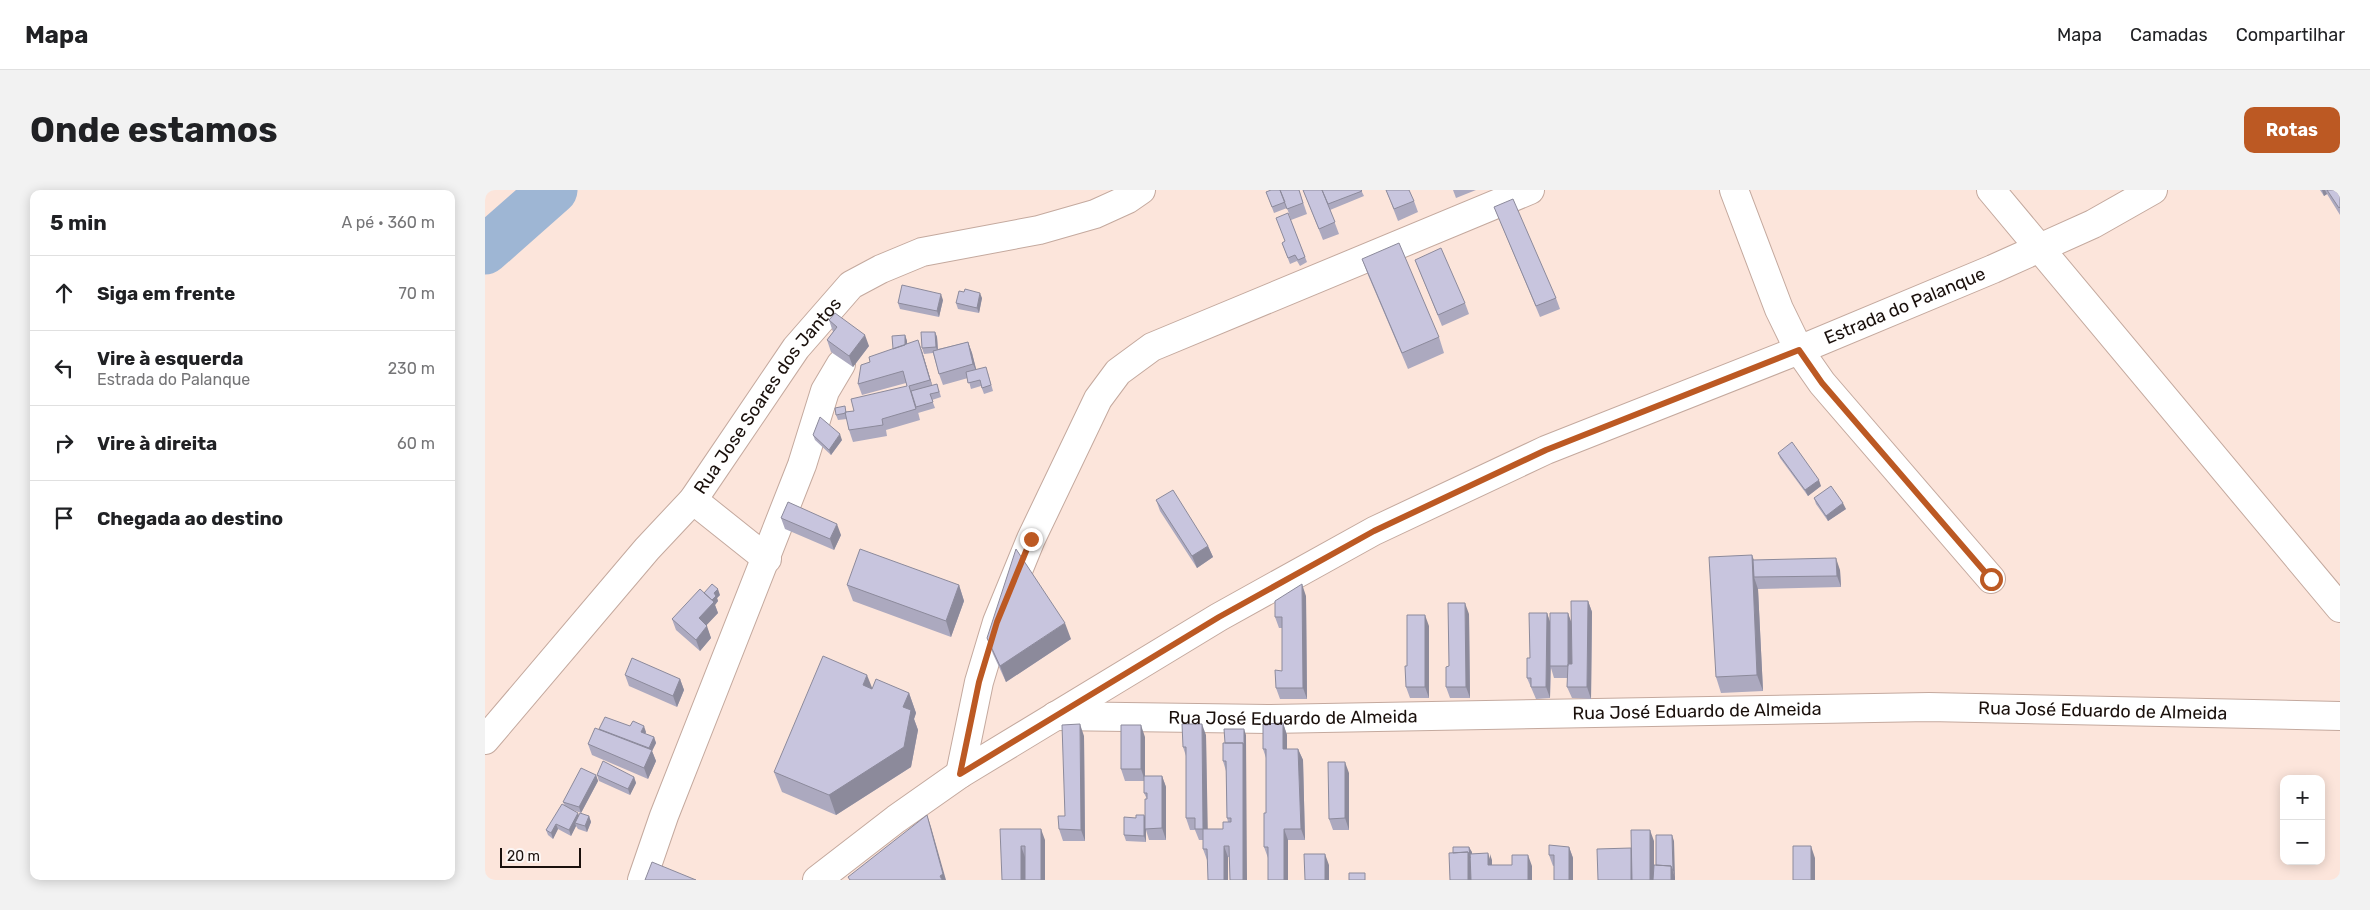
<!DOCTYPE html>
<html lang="pt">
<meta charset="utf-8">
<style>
:root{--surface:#fff;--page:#f2f2f2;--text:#202124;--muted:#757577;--line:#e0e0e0;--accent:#bc5923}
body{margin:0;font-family:Rubik,sans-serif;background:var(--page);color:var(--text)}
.controls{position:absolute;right:15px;bottom:15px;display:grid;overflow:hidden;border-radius:10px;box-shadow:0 2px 12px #0003}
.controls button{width:45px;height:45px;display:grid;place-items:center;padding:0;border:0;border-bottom:1px solid var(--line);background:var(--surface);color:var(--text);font:25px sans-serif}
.scale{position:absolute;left:15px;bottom:12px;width:81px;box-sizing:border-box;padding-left:5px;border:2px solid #1a100c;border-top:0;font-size:14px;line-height:18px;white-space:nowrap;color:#1a100c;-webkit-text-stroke:4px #fcf6f4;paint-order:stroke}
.stop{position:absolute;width:15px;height:15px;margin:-11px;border:4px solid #bc5923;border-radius:50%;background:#fff}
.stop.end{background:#bc5923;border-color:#fff;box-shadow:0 1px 5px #0008}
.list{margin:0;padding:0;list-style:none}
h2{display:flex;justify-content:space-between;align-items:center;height:65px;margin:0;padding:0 20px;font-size:21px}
h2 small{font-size:16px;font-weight:400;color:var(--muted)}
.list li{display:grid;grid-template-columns:32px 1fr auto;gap:15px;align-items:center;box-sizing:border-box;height:75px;padding:0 20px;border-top:1px solid var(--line)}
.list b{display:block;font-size:19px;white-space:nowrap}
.list p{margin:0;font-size:16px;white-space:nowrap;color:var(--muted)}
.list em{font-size:16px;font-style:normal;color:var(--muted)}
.icon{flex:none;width:28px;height:28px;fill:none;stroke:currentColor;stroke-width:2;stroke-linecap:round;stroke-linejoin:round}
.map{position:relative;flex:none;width:1855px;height:690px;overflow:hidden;border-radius:10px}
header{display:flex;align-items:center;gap:30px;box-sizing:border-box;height:70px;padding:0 25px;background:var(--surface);border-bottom:1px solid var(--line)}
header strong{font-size:24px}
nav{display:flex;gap:28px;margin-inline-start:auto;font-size:18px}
.intro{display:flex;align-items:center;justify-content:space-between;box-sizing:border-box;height:120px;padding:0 30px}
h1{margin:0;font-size:35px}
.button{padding:12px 22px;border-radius:10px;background:var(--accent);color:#fff;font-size:18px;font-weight:700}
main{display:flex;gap:30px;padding:0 30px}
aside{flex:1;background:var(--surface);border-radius:10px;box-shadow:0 2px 12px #0003}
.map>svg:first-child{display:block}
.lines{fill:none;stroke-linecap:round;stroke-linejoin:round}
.river{stroke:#9eb6d4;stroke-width:49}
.street-casing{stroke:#c4a99e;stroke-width:30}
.secondary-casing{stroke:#c4a99e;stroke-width:30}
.street{stroke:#fff;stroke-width:28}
.secondary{stroke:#fff;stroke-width:28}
.wall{fill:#aca9bf}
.shaded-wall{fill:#8c8a9b}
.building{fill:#c8c5de;stroke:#8c8a9b}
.route{stroke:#bc5923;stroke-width:6}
.labels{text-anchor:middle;stroke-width:5;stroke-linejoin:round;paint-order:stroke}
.street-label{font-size:18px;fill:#1a100c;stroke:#fcf6f4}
</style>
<header>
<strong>Mapa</strong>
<nav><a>Mapa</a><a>Camadas</a><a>Compartilhar</a></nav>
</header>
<div class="intro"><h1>Onde estamos</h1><a class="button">Rotas</a></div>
<main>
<aside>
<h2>5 min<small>A pé · 360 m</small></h2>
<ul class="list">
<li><svg class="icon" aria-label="ahead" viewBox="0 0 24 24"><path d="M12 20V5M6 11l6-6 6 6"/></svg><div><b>Siga em frente</b></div><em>70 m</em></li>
<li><svg class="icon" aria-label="left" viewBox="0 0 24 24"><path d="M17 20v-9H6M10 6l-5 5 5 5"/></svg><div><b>Vire à esquerda</b><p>Estrada do Palanque</p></div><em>230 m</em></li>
<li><svg class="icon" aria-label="right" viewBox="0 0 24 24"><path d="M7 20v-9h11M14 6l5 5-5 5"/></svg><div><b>Vire à direita</b></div><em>60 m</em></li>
<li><svg class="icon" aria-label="arrive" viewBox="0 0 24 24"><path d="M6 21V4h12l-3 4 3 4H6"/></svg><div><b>Chegada ao destino</b></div></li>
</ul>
</aside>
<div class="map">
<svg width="1855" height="690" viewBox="0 0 1855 690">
<rect width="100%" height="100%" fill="#fce5db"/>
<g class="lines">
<path class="river" d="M0,60L68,0"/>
<defs>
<g id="street">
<path d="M1249,0L1294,119L1314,160L1337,193L1506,389"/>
<path d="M1506,0L1855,418"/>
<path d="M208,310L282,369"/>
<path id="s1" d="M570,526L783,529L1444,517L1855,526"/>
<path id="s2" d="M0,550L162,359L208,310L311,158L366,95L396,79L437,62L554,40L610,24L643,9L656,0"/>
<path d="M475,584L494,492L512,432L546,349L613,209L633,182L667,157L1045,0"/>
<path d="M157,690L179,626L317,275L340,201L356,174"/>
</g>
<g id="secondary">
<path id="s3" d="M332,690L411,629L475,584L734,427L889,341L1061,260L1314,160L1508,79L1608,34L1668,0"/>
</g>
</defs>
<use href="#street" class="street-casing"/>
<use href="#secondary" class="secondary-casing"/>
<use href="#street" class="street"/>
<use href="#secondary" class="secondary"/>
</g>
<path class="wall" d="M786,0H814L822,24L806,30L802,18L789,23L781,2Z
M818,0H876L879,6L845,20L854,44L838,50Z
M901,0L929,11L933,22L913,31Z
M968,0H991L971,8Z
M1835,0H1855V25L1842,4L1839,6Z
M1009,17L1071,108L1075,119L1055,127Z
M803,23L822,72L815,76L812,71L805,74L797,53L800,51Z
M877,69L954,147L959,163L923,179L883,85Z
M930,70L980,113L984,124L957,136Z
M479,102L497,108L494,123L473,119L471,113Z
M458,110L454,127L415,119L413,113Z
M344,130L384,156L368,177L346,162L342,150L348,142Z
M450,142L452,147L453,159L483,152L487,163L491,180L503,183L508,201L499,204L496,196L486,199L483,188L458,195L454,184L448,163L439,164L437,158Z
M420,145L422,151V154L437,161L447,195L454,200L456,207L447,210L450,218L433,223V222L435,230L401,240L402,246L368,252L364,240L362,229L353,230L351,225L369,221L422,196L421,193L377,205L373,194L385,172L408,159Z
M328,245L357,250L346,265L330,250Z
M1293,263L1336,296L1323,306L1295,268Z
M1329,308L1361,319L1343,331L1331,314Z
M671,310L723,356L728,367L712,378L675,321Z
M296,328L356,345L349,360L300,339Z
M1267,365L1268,370L1355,380L1356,397L1273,399L1278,501L1236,503L1231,487Z
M362,395H474L479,411L466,447L368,411Z
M219,403L235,405L232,408L233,411L230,415L233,423L221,435L226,448L215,461L191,440L187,429Z
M821,406L822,509H795L791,498L797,481V438H794L790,427Z
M1103,411L1107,422L1106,509L1087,508L1082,497L1083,488H1069L1066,478L1065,508L1051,509L1042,488L1045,468L1062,423L1065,432L1083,423L1086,434Z
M984,424L985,508H965L961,497Z
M944,436V508H925L921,497L922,476Z
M502,448L586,449L521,492L508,464Z
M140,485L195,489L199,500L192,517L144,496Z
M387,499L424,503L431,523L429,529L433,540L426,577L351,625L297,602L289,582Z
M798,533L802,545V559H813L818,570L820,650H803L783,668L779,657L781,623V568L778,559Z
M145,536L161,542L160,544L169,547L171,553L167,561L171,571L163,589L107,565L103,554L114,539Z
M721,545L722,639H738L743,632L742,628L741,581L738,571L740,553L761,545L744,667L722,670L718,659V650H714L710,640H705L701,628V566L698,557Z
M599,546L600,651H578L574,639L580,626Z
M660,547V586H677L681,597V650H664L661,640V652L641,651L639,645L651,628L659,625L660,628L662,609L659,603V591H640L636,579Z
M864,583V640H848L844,629Z
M111,585L113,591L96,623L88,620L94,625L104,626L106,632L102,642L93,639L91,636L86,646L73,639L68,649L63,645L61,640L80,616L78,612Z
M112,585L149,587L151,593L145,605L114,591Z
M515,639L560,650V690Z
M1084,657L1088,668L1068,676L1064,665Z"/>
<path class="shaded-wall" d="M1837,0H1840L1842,4L1839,6Z
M495,103L497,108L494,123L492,118Z
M456,104L458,110L454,127L452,121Z
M450,142L452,147L453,163L451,157Z
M380,145L384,156L368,177L364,166Z
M420,145L422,151V164L420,158Z
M433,150L437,161L449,201L445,190Z
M483,152L487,163L493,186L488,174Z
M355,244L357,250L346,265L344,260Z
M1334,290L1336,296L1323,306L1320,300Z
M1358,313L1361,319L1343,331L1341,326Z
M352,334L356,345L349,360L345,349Z
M723,356L728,367L712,378L707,366Z
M1267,365L1273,381L1269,387L1273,399L1278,501L1272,485Z
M1351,368L1355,380L1356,397L1352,386Z
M817,394L821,406L822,509L818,498Z
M474,395L479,411L466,447L461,431Z
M233,399L235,405L232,408L233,411L230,415L233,423L218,439L214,428L229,403Z
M1103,411L1107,422L1106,509L1102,497Z
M980,413L984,424L985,508L981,497Z
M1062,423L1066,435L1065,508L1061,497Z
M1083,423L1087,434V488L1083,476Z
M940,425L944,436V508L940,497Z
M580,433L586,449L521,492L515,476Z
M222,436L226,448L215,461L211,450Z
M382,485L390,505L378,495Z
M195,489L199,500L192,517L188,506Z
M424,503L431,523L429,529L433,540L426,577L351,625L344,605L418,517Z
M798,533L802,545V571L798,559Z
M595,534L599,546L600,651L596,640Z
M717,534L721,545L723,650L718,639Z
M656,535L660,547V591L656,579Z
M159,536L161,542L158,548L156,542Z
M759,539L761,545L762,690H758V553Z
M169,547L171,553L167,561L171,571L163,589L159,578L162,563Z
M813,559L818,570L820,650L816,639Z
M860,572L864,583V640L860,628Z
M111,585L113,591L96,623L94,617Z
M677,586L681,597V650L677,638Z
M149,587L151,593L145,605L143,599Z
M93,623L95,629L90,633L91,636L86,646L84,640Z
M442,625L446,637L461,690H457L455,686Z
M659,625L661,630V652L659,646Z
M104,626L106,632L102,642L100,636Z
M71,634L73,639L68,649L66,643Z
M556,639L560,650V690H556Z
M799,639L803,650V690H799Z
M1165,640L1169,651V690H1165Z
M1187,645L1189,651L1190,687L1188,681Z
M536,656L540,667V690H536Z
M739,656L743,667V690H739Z
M1326,656L1330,668V690H1326Z
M984,657L987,662V690H983V662Z
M1084,657L1088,668V690H1084Z
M1146,658L1150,669V690H1146Z
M1003,663L1005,669V664L1007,670V686L1003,675Z
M840,664L844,675V690H840Z
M1043,665L1047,676V690H1043Z
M1186,676L1190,687V690H1186Z"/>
<path class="building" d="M786,0H795L800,12L787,17L781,2Z
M795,0H814L818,13L802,19Z
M818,0H837L850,32L834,39Z
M837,0H876L877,1L843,14Z
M901,0H924L929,11L909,19Z
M1842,0H1855V17L1854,18Z
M1028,9L1071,108L1051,116L1009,17Z
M803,23L820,67L813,70L810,65L803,68L797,53L800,51L791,28Z
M914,53L954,147L917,163L877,69Z
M956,58L980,113L953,125L930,70Z
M417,95L456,104L452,121L413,113Z
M480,99L495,103L492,118L471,113L474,101L479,102Z
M350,123L380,145L364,166L342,150L352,137L344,130Z
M436,142H450L451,157L437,158Z
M420,145V155L408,159L407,146Z
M433,150L445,190L424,196L431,219L397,229L398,235L364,240L360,222L369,221L366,209L422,196L418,181L373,194L376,175L385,172L384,167Z
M483,152L488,174L454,184L448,161Z
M501,177L506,195L497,198L495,190L483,193L481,182Z
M452,194L454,202L445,204L448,212L431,217L426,201Z
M360,216L361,223L351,225L350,218Z
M335,227L355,244L344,260L328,245Z
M1307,252L1334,290L1320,300L1293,263Z
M1346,296L1358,313L1341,326L1329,308Z
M688,300L723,356L707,366L671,310Z
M303,312L352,334L345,349L296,328Z
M375,359L474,395L461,431L362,395Z
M531,359L580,433L515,476L502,448Z
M1267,365L1272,485L1231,487L1224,367Z
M1351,368L1352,386L1269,387L1268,370Z
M227,394L233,399L229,403L231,406L227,410L219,403Z
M817,394L818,498H791L790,480L797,481V427H790V411Z
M215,399L229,412L214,428L222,436L211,450L187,429Z
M1086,411H1103L1102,497H1082L1083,474H1087Z
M963,413H980L981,497H961V477L964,476Z
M1044,423H1062L1061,497H1046V488H1042V468H1045Z
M1065,423H1083V476H1065Z
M922,425H940V497H921L920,476H922Z
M338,466L382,485L378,495L387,499L391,489L424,503L418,517L426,520L419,557L344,605L289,582Z
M147,468L195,489L188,506L140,485Z
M120,527L145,536L148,531L159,536L156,542L169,547L164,558L114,539Z
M798,533V559H813L816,639H799V690H783V657H779V623H781V559H778V534Z
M595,534L596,640L574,639L573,626H580L577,535Z
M697,534H717L718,639H710V628H701V557H698Z
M636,535H656V579H636Z
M110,538L167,560L159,578L103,554Z
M739,539H759V558L758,553H740Z
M738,553H758V690H745L744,656H739V690H723L722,659H718V639H738V632H746V628H742L741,571H738Z
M118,571L149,587L143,599L112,585Z
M843,572H860V628L844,629Z
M96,578L111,585L94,617L78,612Z
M659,586H677V638L660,639V609H662V603H659Z
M77,614L93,623L84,640L71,634L66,643L61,640Z
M95,623L104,626L100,636L90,633Z
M442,625L458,684L455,686L457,690H365L363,687Z
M651,625H659V646L639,645V627L651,628Z
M515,639H556V690H540V656H536V690H517Z
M1146,640H1165V690H1147Z
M1171,645H1187L1188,681L1186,676L1171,675Z
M1064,655L1084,657V690H1069V665H1064Z
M1308,656H1326V690H1308Z
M968,657H984L985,668L983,662L968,663Z
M1146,658V690H1113L1112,659Z
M983,662V690H965L964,663Z
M1003,663V675H1027V665H1043V690H986L985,664Z
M819,664H840V690H820Z
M167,672L211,690H160Z
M1169,675L1186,676V690H1168Z
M864,683H880V690H864Z"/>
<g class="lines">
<path class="route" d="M546,349L512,432L494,492L475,584L734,427L889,341L1061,260L1314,160L1337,193L1506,389"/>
</g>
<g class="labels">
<g class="street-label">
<text dy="6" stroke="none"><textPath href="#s3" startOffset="1235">Estrada do Palanque</textPath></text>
<text dy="6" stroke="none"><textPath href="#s2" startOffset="446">Rua Jose Soares dos Jantos</textPath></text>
<text dy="6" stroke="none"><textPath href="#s1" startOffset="642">Rua José Eduardo de Almeida</textPath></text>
<text dy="6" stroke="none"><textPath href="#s1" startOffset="1048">Rua José Eduardo de Almeida</textPath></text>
<text dy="6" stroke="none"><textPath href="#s1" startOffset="238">Rua José Eduardo de Almeida</textPath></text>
</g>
</g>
</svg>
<div class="controls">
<button>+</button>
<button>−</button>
</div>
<div class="scale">20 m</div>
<div class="stop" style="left:1506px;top:389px"></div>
<div class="stop end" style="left:546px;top:349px"></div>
</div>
</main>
